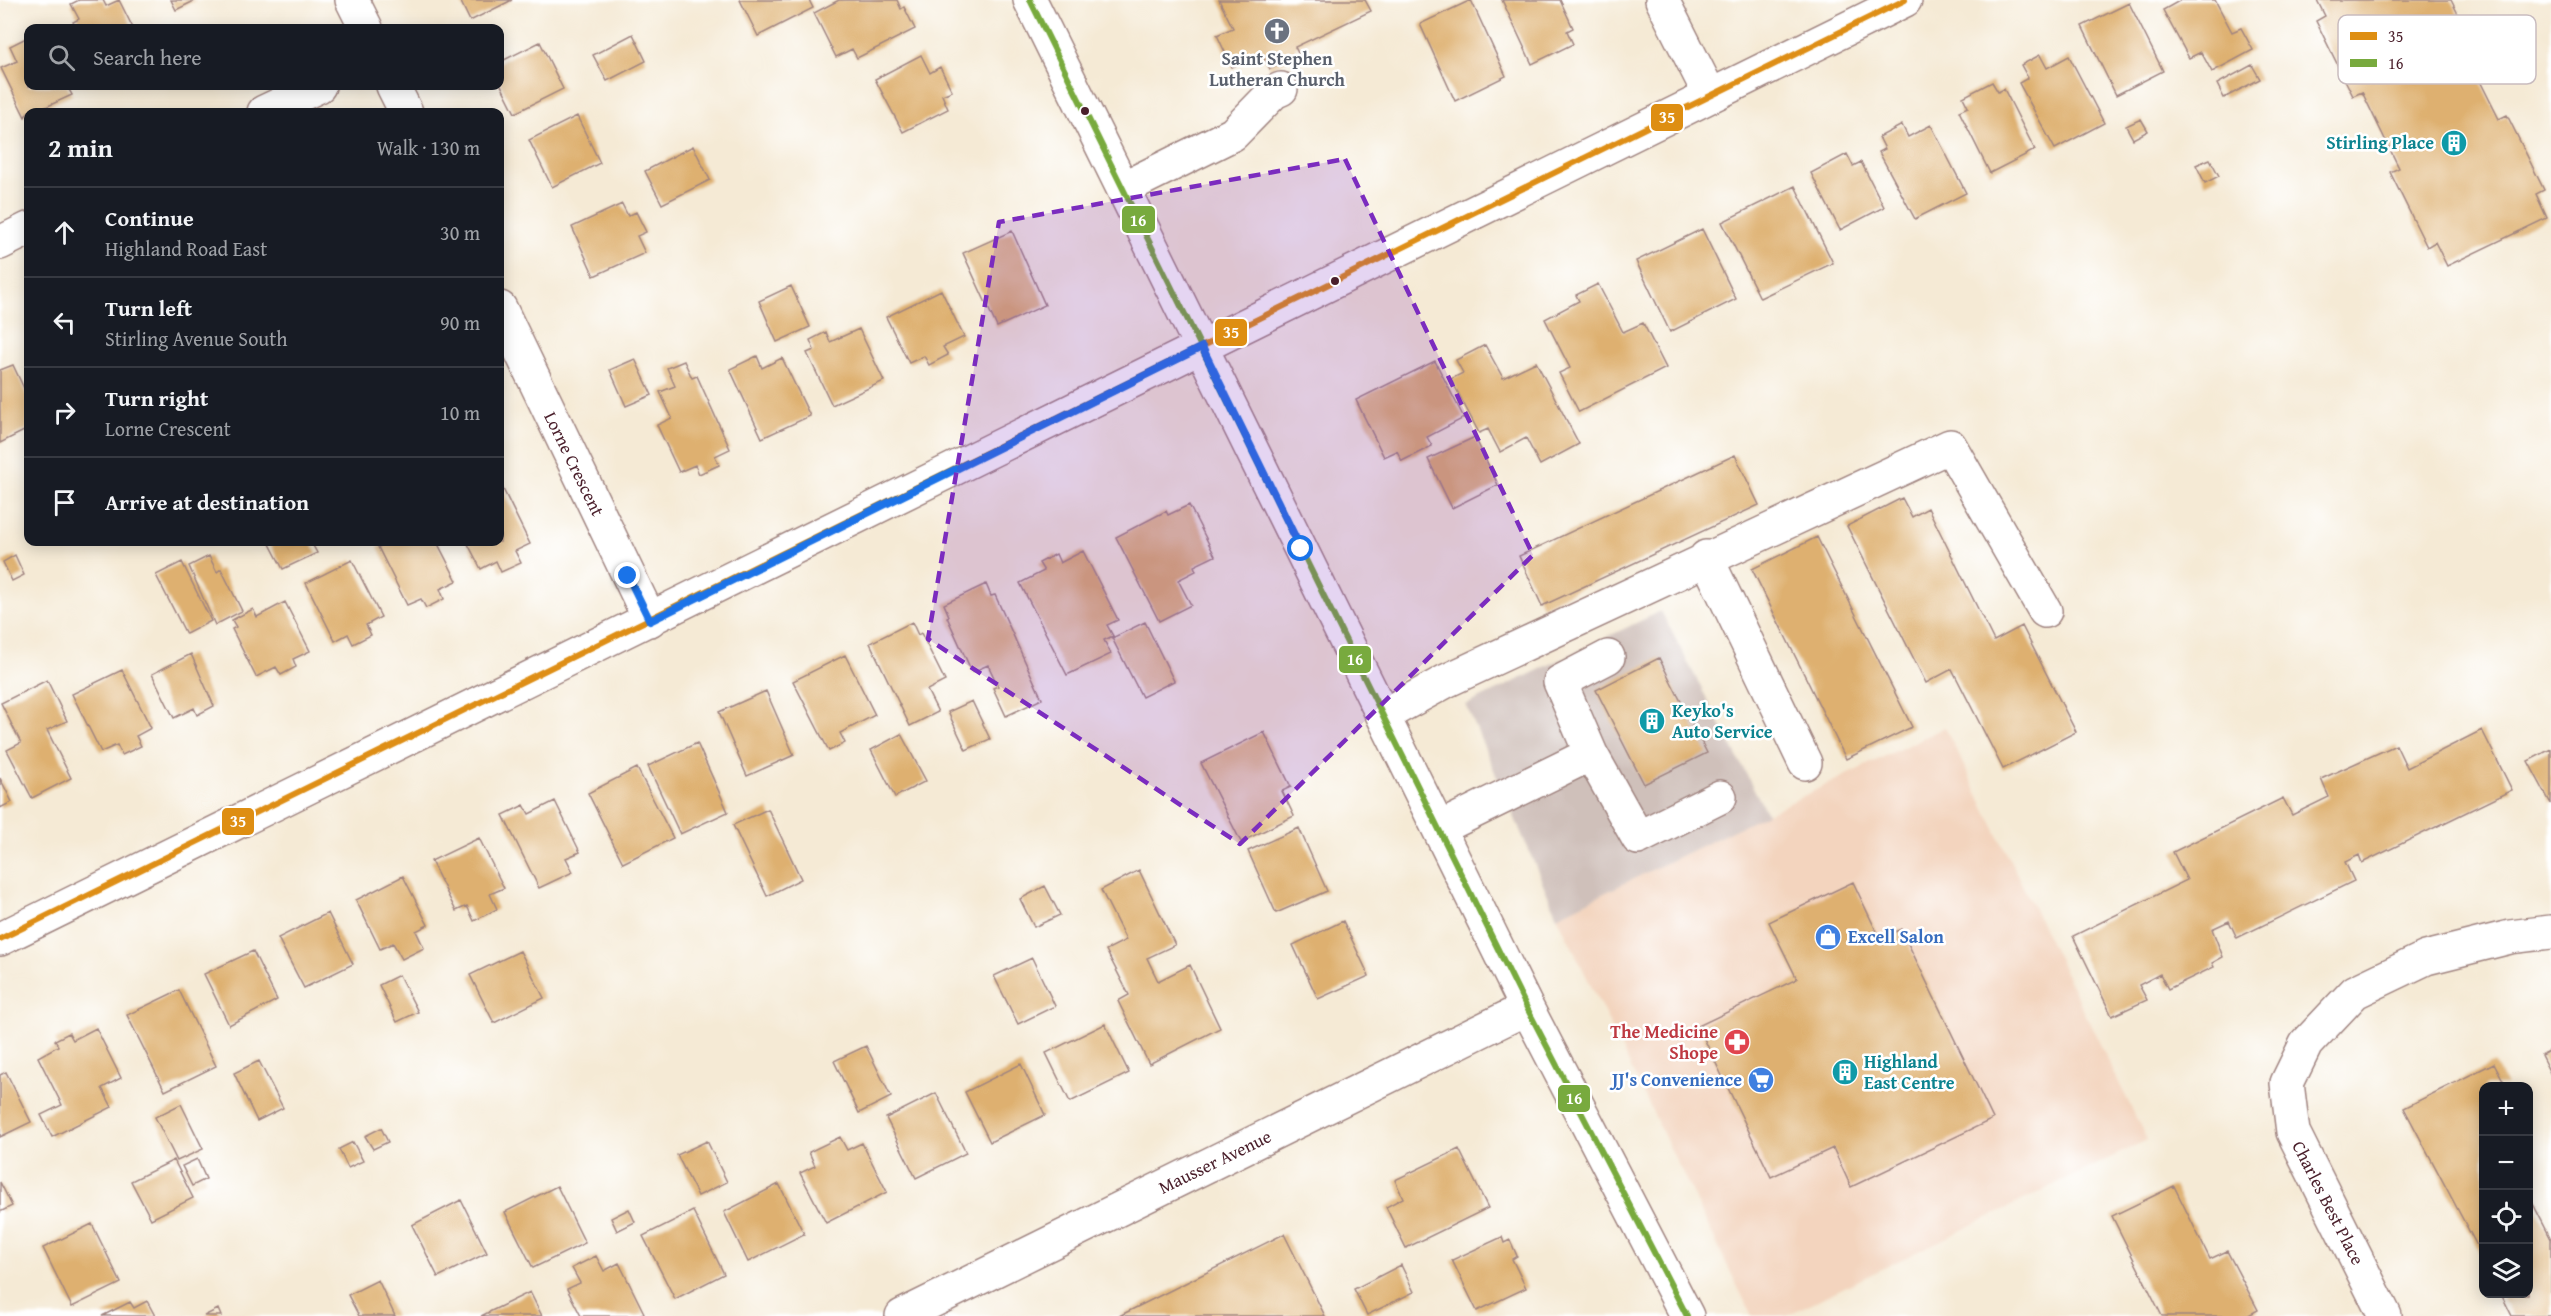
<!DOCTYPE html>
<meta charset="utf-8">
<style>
:root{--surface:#171b24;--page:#20242c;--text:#f1f3f6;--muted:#9ea1a6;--line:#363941}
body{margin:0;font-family:"Gentium Book Plus",serif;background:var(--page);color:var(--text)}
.controls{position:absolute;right:18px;bottom:18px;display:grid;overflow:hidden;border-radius:12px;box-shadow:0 3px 15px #0003}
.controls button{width:54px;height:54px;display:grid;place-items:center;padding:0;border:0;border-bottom:2px solid var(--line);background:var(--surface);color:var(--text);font:30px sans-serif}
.stop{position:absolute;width:18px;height:18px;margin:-14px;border:4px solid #1a73e8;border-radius:50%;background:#fff}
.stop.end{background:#1a73e8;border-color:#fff;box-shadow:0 2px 6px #0008}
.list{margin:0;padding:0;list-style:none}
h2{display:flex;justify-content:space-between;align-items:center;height:78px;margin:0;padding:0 24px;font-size:26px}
h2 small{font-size:20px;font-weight:400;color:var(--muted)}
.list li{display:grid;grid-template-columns:39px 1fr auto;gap:18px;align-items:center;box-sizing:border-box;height:90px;padding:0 24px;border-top:2px solid var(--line)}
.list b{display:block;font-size:22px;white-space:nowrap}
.list p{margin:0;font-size:20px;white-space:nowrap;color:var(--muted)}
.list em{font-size:20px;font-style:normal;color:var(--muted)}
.icon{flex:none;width:33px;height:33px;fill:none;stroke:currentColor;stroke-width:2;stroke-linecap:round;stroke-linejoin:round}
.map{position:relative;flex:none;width:2551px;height:1316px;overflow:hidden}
.search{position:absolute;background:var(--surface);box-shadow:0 3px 15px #0003;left:24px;top:24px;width:480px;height:66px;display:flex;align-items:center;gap:15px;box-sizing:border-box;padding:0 21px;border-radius:12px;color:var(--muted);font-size:22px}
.panel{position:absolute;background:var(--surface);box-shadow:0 3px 15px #0003;left:24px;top:108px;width:480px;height:438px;border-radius:12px}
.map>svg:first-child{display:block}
.built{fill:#f3d4be}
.industrial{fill:#cfc0ba}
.building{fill:#deb070}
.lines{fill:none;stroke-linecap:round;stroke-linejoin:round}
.minor-casing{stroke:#a08480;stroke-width:36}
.minor{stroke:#fff;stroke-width:33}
.bus-1-casing{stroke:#fff;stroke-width:10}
.bus-2-casing{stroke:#fff;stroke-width:10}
.bus-1{stroke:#de8e12;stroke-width:6}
.bus-2{stroke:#78aa3e;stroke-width:6}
.route{stroke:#1a73e8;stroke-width:8}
.marked{fill:#7b2cbf;fill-opacity:0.2;stroke:#7b2cbf;stroke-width:4.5;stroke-dasharray:12 8;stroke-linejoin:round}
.bus-dot{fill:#4a1f2b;stroke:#fff;stroke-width:2}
.labels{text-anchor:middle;stroke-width:5;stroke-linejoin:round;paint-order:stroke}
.worship-label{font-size:18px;font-weight:bold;fill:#5b616d;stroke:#fff}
.culture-label{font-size:18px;font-weight:bold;fill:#0d838f;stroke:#fff;text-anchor:start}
.street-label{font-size:18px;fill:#4a1f2b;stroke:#fff}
.shop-label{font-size:18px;font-weight:bold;fill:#366cbe;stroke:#fff;text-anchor:start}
.health-label{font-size:18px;font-weight:bold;fill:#be3a42;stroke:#fff;text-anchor:end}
.key{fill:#fff;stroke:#c9bcbf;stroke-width:1.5}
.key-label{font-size:16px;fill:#4a1f2b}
.line-badge{stroke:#fff;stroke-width:2}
.badge-label{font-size:16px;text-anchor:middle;font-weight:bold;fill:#fff}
</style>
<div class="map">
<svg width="2551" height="1316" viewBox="0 0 2551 1316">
<rect width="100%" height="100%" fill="#fff"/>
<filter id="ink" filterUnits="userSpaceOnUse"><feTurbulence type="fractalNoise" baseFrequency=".0167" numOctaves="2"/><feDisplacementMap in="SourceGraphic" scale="12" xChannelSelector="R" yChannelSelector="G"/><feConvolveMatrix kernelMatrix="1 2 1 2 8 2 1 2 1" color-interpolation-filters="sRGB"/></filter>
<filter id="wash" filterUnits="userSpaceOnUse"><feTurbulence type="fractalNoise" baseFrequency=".008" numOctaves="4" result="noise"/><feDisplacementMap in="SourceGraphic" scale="24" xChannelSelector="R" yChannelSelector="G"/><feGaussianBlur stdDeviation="1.35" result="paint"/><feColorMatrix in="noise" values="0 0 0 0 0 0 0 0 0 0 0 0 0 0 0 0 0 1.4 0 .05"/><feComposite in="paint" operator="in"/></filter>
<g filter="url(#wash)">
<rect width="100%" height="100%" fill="#f5ead5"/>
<path class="built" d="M1945,727L2147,1140L1785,1316H1752L1557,916Z"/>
<path class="industrial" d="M1661,611L1767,814L1557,916L1466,705Z"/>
<g id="blocks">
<path class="building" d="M79,0H103L106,6L119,0L133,28H76L73,22L79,19L71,4Z
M171,0H196L176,10Z
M460,0H512L470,21Z
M740,0H809L813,8L758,36Z
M839,0H897L901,9L904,7L915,29L857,58L852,49L836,57L814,13Z
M1219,0H1365L1371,11L1295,47L1299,55L1270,69L1261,53L1232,67L1217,35L1233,28Z
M1471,0L1506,76L1455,101L1420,24Z
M1502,0H1560L1573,28L1567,31L1573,44L1532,64Z
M2181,0H2215L2232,32L2241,28L2253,50L2212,72L2201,52L2189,58L2163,10Z
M2317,0H2451L2479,56L2470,61L2499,119L2507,115L2544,190L2536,194L2547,218L2447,266L2435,242L2427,247L2390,172L2399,168L2362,92L2353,96L2316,21L2325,16Z
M2129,3L2163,71L2116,95L2082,26Z
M633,34L646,61L607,81L593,55Z
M28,37V86H67L72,95L35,112H28L25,117L1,68L17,61L10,46Z
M540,42L563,89L515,113L500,83V62Z
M921,55L930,73L940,67L952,91L942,95L948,109L903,132L875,79Z
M2040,55L2047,68L2069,56L2104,123L2055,149L2019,83L2028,78L2021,65Z
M2252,65L2260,79L2224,98L2217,84Z
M1992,82L1998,92L2004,89L2035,150L1990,173L1959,111L1968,107L1963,97Z
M577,116L600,163L552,187L529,140Z
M2141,119L2148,131L2133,139L2126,126Z
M1902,125L1908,137L1931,125L1966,193L1915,219L1879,152L1885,149L1879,137Z
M693,146L710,180L662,204L645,171Z
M1847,154L1853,166L1861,162L1884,207L1840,230L1811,173Z
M2210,159L2219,176L2205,183L2196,165Z
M1795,186L1833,263L1760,298L1722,222Z
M622,204L628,216L636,212L646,232L637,236L645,253L594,276L572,227Z
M1702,229L1736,299L1670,332L1636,261Z
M1012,231L1045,305L997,327L963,253Z
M1598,284L1623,332L1643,323L1666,368L1579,412L1559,373L1570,368L1545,319L1579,301L1576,295Z
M791,286L810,327L777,342L759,301Z
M941,290L964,337L943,347L948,355L929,365L924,356L909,363L886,317Z
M859,329L884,381L832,405L807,353L814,350L810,340L826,332L830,342Z
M1485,345L1503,378L1536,362L1579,444L1540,465L1526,438L1500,452L1488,429L1479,433L1451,379L1463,373L1456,360Z
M757,356L762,368L782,358L810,416L762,438L730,369Z
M635,359L652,395L626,406L610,370Z
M684,361L692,378L697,376L730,449L715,456L719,465L699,474L695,465L679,472L657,425L672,418L660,392L675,386L667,368Z
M1435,361L1464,418L1427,437L1432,446L1402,461L1397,451L1384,457L1356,400Z
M13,365L28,397V429L0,443V370Z
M1475,437L1498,485L1452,508L1428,459Z
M1735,455L1759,505L1542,606L1519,556Z
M500,483L530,544L515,551L521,563L501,572L496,561L481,569L467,542H500Z
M1902,498L1912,517L1928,508L1994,641L2022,626L2076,732L2003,769L1952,669L1926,683L1847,526Z
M1189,505L1215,556L1194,566L1196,571L1178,580L1191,605L1159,621L1116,537L1166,511L1168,515Z
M1817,537L1912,727L1846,759L1752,569Z
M269,542H311L317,553L283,569Z
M389,542H437L457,581L440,589L444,599L426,608L421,599L407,605L378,547Z
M1083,551L1118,620L1107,625L1113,636L1104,640L1111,654L1067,675L1020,583L1044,571L1039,563L1056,554L1060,563Z
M15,555L24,575L12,581L3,562Z
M209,556L217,572L221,569L242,611L215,625L189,566Z
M352,560L381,617L366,625L371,635L353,644L348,634L335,641L306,583Z
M182,562L211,621L186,634L156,575Z
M986,584L991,596L995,595L1042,699L1006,716L993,688L998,686L988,665L972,672L947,617L949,616L944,604Z
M285,602L310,651L293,659L296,667L281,675L276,667L256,677L232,629L236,627L232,620L253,609L257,617Z
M912,622L918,635L921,633L945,681L927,690L938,712L910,726L870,643Z
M1145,622L1174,681L1142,697L1112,638Z
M191,654L214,706L197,715L194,708L174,718L152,674Z
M845,655L875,715L840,733L845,743L829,751L793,681Z
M1659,658L1707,753L1644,784L1596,690Z
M122,670L151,728L136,736L141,746L122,755L117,745L101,752L72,694Z
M47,680L67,721L47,730L71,778L32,798L7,750L21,743L1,703Z
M766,691L794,755L747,776L719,712Z
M972,701L990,739L966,750L948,712Z
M2482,730L2512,790L2362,863L2359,855L2345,862L2354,881L2237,938L2229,921L2212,929L2223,957L2212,963L2214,967L2168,989L2160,974L2139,985L2147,1000L2112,1016L2073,936L2187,880L2173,852L2283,798L2292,815L2329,797L2321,779L2396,745L2407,768Z
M1264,732L1291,787L1282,791L1294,816L1241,842L1201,763Z
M901,734L926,781L895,797L871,750Z
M697,743L728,812L680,834L648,766Z
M2551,749V804L2528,761Z
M637,768L673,838L623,863L588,793Z
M0,778L12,802L0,808Z
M555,801L580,852L566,858L573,872L539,888L503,815L524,805L529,814Z
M768,809L801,879L767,896L733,825Z
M1299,828L1327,891L1276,913L1248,851Z
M479,838L504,888L490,894L497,909L474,921L467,906L456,911L431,861Z
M1139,870L1175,945L1147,958L1158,981L1190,965L1220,1028L1149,1064L1118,1001L1129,995L1106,950L1126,940L1101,890Z
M403,876L428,925L416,931L424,948L402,959L393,943L380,949L356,900Z
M1853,882L1880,939L1901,929L1993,1119L1851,1187L1833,1148L1771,1177L1698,1026L1797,979L1769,922Z
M1045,886L1060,915L1034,927L1020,899Z
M328,913L353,964L304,988L278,938Z
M1343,921L1369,976L1318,999L1293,945Z
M253,951L277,1000L229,1025L204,974Z
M520,951L544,998L494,1023L470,975Z
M1032,958L1055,1006L1018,1024L994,976Z
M399,975L418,1012L397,1022L379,985Z
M179,990L216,1066L165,1091L127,1015Z
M1105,1024L1129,1073L1070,1102L1046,1053Z
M96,1028L121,1078L102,1088L112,1107L52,1137L41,1115L62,1105L38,1057L58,1046L55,1040L69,1033L73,1040Z
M866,1046L891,1097L859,1113L834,1061Z
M2551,1050V1075L2541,1055Z
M259,1061L283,1108L257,1121L234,1073Z
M2494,1063L2506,1086H2484V1259L2404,1108Z
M1021,1064L1045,1115L990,1142L965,1092Z
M6,1072L31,1122L0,1137V1075Z
M936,1093L966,1153L916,1178L886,1118Z
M181,1104L203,1149L177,1161L155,1117Z
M381,1128L388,1142L373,1149L365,1136Z
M840,1137L847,1150L862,1143L887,1192L826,1223L800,1173L815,1166L809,1152Z
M707,1141L727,1182L698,1196L677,1155Z
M353,1142L363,1161L348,1168L339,1149Z
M1459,1149L1488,1208L1406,1248L1386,1207L1403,1198L1395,1180Z
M197,1159L206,1179L192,1186L182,1166Z
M174,1160L193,1198L151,1219L131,1181Z
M0,1182L12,1206L0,1212Z
M779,1184L804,1234L748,1262L724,1212Z
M557,1186L585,1243L533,1268L505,1212Z
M2174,1186L2210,1259L2227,1251L2258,1310L2247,1316H2162L2112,1216Z
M2528,1194L2551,1239V1316H2512L2501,1294H2528Z
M461,1200L487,1253L438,1277L412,1225Z
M629,1209L635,1222L617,1231L611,1218Z
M693,1211L724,1274L675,1299L643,1236Z
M92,1224L121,1283L72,1307L43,1248Z
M1284,1234L1325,1316H1119Z
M1502,1237L1504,1243L1510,1240L1517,1256L1512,1259L1526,1288L1477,1311L1452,1260Z
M596,1256L604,1271L619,1263L644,1313L637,1316H581L567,1289L580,1283L572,1268Z
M1401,1265L1414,1292L1367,1315L1354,1289Z
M378,1280L395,1316H359L348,1295Z
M530,1292L542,1316H481Z
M147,1301L155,1316H102L130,1302L134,1308Z
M218,1309L221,1316H204Z"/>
</g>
</g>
<g filter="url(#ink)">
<use href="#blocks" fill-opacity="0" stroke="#a08480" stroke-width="1.5"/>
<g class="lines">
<defs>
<path id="minor" d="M352,0L366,28
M1030,0L1527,1008L1687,1316
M1662,0L1710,95
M393,86L406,112
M264,112L319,86
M1124,188L1233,134L1274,92L1281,89
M0,243L28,229
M500,308L650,620
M1706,557L1805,763
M1384,715L1446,681L1950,446L2045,611
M1591,754L1560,682L1608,657
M1440,828L1591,754L1638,838L1720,797
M0,939L1905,0
M902,1316L1527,1008
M2385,1316L2293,1132L2287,1083L2306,1044L2355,992L2426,958L2510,937L2551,932"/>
</defs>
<use href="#minor" class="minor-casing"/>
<use href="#minor" class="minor"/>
<defs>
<path id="bus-1" d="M0,939L1905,0"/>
<path id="bus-2" d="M1030,0L1527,1008L1687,1316"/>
</defs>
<use href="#bus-1" class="bus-1-casing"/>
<use href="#bus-2" class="bus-2-casing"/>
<use href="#bus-1" class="bus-1"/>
<use href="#bus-2" class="bus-2"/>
</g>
</g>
<g class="lines" filter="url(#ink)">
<path class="route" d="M628,576L650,621L1202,347L1301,549"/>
</g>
<path class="marked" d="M1345,159L1533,555L1240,844L928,639L999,222Z"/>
<defs>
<symbol id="church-disc" viewBox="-11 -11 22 22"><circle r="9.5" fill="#6b7280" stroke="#fff"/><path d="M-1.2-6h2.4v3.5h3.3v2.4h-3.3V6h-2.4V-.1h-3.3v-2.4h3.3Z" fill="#fff"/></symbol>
<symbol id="building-disc" viewBox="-11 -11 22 22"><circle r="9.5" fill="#0f9aa8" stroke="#fff"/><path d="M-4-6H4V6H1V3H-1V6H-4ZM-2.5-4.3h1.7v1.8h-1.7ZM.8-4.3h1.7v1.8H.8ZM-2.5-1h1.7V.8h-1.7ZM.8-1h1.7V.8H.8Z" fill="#fff"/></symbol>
<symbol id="shop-disc" viewBox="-11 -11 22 22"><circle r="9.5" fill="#3f7fe0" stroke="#fff"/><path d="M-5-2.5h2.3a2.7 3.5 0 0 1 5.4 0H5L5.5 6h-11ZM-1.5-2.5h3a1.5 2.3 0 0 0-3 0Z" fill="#fff"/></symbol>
<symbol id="pharmacy-disc" viewBox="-11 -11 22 22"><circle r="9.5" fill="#e0444e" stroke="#fff"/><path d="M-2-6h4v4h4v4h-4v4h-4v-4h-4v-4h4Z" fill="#fff"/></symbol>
<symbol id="supermarket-disc" viewBox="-11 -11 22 22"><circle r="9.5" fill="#3f7fe0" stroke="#fff"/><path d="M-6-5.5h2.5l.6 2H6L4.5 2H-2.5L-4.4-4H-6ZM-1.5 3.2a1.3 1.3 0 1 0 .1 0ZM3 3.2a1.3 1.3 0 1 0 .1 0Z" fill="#fff"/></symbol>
</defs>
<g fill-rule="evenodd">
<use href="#church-disc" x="1262" y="16" width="30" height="30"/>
<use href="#building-disc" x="2439" y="128" width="30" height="30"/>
<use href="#building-disc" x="1637" y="706" width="30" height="30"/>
<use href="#shop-disc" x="1813" y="922" width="30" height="30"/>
<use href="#pharmacy-disc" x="1722" y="1027" width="30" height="30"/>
<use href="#building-disc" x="1830" y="1057" width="30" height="30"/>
<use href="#supermarket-disc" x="1746" y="1065" width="30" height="30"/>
</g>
<g class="bus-dot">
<circle cx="1085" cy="111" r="5"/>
<circle cx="1335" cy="281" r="5"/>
</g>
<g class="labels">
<g class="worship-label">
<text x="1277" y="65">Saint Stephen<tspan x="1277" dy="21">Lutheran Church</tspan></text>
</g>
<g class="culture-label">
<text x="2434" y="149" text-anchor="end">Stirling Place</text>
<text x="1672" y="717">Keyko's<tspan x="1672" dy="21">Auto Service</tspan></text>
<text x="1864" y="1068">Highland<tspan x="1864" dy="21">East Centre</tspan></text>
</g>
<g class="street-label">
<text transform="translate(574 464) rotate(64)" y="6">Lorne Crescent</text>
<text transform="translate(1215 1162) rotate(-26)" y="6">Mausser Avenue</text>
<text transform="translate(2328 1203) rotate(63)" y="6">Charles Best Place</text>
</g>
<g class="shop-label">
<text x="1848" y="943">Excell Salon</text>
<text x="1742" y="1086" text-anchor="end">JJ's Convenience</text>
</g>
<g class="health-label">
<text x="1718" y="1038">The Medicine<tspan x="1718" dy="21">Shope</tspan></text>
</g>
</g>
<rect x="2338" y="15" width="198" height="69" rx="9" class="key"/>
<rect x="2350" y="32" width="27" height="8" fill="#de8e12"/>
<rect x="2350" y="59" width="27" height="8" fill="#78aa3e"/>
<g class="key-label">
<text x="2388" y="42">35</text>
<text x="2388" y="69">16</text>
</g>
<g class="line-badge">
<rect x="1650" y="103" width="34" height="29" rx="6" fill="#de8e12"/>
<rect x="1121" y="205" width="35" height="29" rx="6" fill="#78aa3e"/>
<rect x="1214" y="318" width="34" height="29" rx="6" fill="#de8e12"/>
<rect x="1338" y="645" width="34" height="29" rx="6" fill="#78aa3e"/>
<rect x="221" y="807" width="34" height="29" rx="6" fill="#de8e12"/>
<rect x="1557" y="1084" width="34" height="29" rx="6" fill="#78aa3e"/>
</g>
<g class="badge-label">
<text x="1667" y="123">35</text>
<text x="1138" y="226">16</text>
<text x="1231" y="338">35</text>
<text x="1355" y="665">16</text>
<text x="238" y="827">35</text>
<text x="1574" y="1104">16</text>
</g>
</svg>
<div class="controls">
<button>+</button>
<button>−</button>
<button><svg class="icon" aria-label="locate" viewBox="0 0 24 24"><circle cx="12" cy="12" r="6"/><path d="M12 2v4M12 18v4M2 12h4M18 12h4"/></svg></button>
<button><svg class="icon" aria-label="layers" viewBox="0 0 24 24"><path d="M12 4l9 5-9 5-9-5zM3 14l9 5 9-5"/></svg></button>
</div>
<div class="stop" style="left:1301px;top:549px"></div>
<div class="stop end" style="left:628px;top:576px"></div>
<div class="search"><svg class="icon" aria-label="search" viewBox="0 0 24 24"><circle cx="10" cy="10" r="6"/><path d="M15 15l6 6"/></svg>Search here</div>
<section class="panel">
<h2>2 min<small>Walk · 130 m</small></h2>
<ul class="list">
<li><svg class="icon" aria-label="ahead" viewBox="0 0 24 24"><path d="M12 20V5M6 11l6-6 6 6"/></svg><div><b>Continue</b><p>Highland Road East</p></div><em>30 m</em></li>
<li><svg class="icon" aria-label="left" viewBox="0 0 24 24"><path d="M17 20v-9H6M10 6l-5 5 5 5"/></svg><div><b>Turn left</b><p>Stirling Avenue South</p></div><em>90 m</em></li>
<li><svg class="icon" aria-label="right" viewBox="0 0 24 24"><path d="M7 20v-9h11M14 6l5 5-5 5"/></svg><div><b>Turn right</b><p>Lorne Crescent</p></div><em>10 m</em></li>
<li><svg class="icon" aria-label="arrive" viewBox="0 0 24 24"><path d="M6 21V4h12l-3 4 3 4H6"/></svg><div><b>Arrive at destination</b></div></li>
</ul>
</section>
</div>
